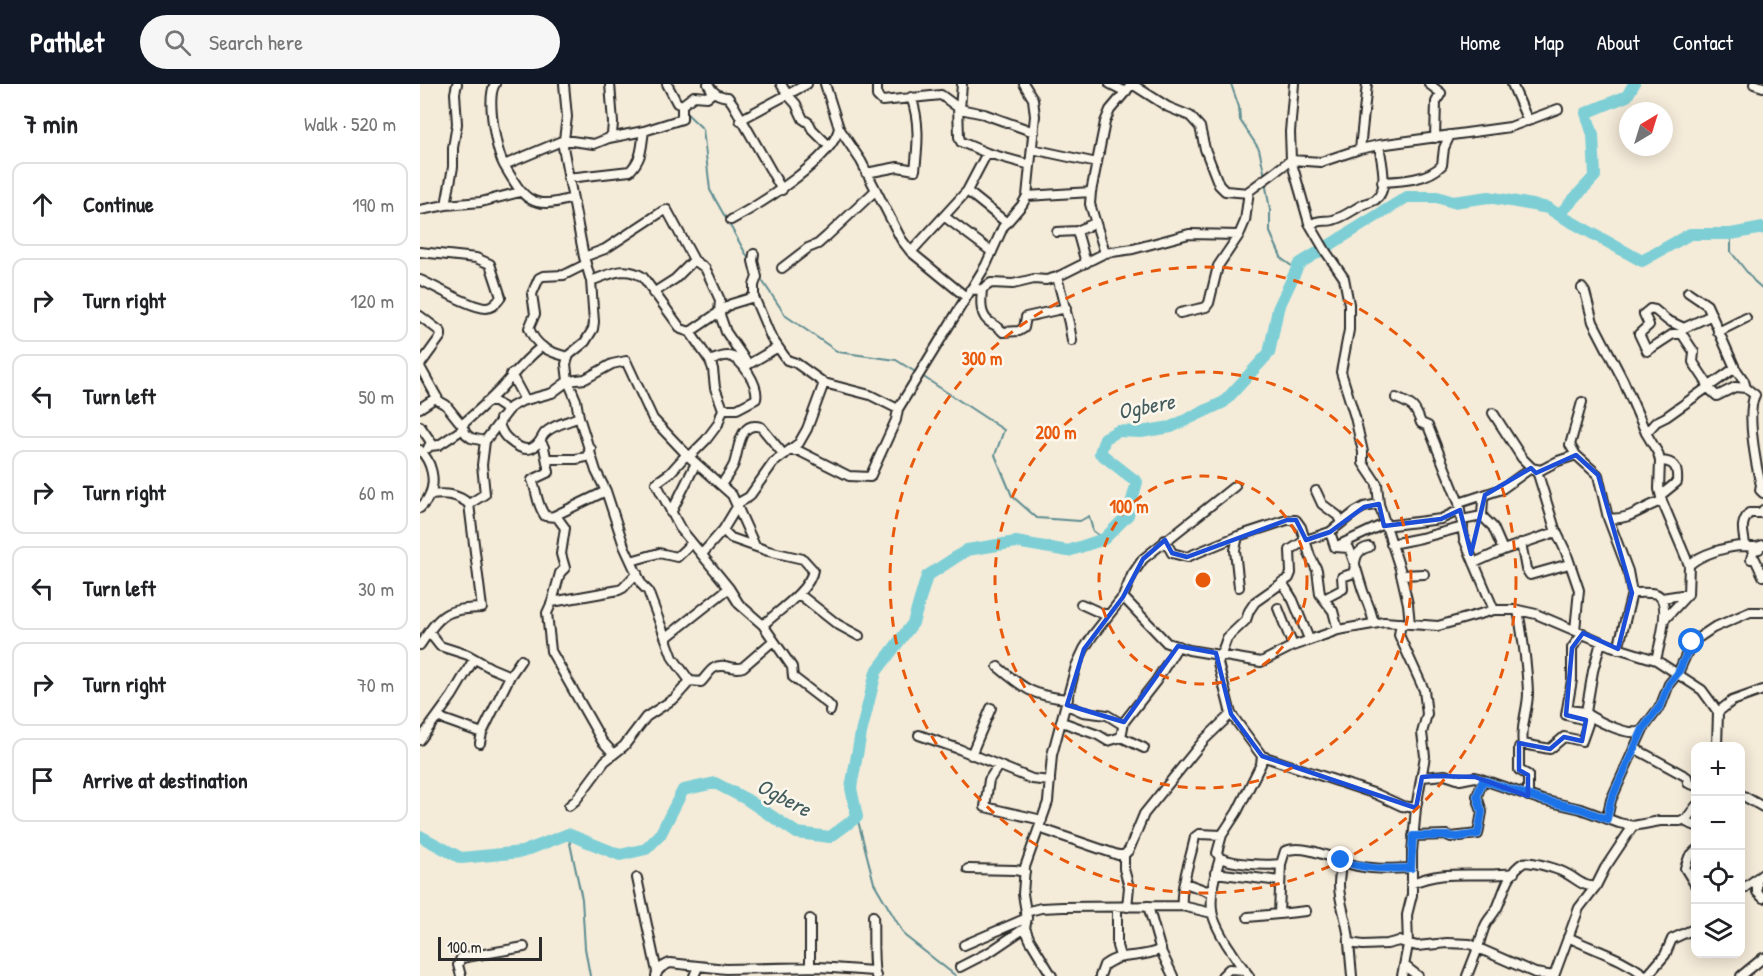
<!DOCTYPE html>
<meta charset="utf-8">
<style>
:root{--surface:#fff;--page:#f6f6f6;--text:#202124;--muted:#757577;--line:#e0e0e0;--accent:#111827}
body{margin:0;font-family:"Patrick Hand",sans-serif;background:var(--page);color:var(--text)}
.controls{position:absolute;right:18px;bottom:18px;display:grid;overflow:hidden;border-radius:12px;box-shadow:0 3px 15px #0003}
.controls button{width:54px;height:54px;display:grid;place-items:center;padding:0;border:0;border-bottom:2px solid var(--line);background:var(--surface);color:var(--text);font:30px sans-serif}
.compass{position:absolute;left:1199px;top:18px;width:54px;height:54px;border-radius:50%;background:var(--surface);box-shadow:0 3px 15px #0003;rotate:38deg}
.scale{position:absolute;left:18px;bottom:15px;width:104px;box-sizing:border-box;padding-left:6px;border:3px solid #2b2b2b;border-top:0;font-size:16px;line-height:21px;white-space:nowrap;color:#2b2b2b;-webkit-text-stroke:4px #fbf7ec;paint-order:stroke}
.stop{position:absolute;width:18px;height:18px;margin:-14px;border:4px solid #1a73e8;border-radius:50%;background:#fff}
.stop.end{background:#1a73e8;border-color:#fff;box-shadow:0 2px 6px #0008}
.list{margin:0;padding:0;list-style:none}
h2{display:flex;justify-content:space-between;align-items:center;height:78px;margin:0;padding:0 24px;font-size:26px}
h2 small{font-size:20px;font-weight:400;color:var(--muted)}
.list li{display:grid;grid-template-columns:39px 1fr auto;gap:18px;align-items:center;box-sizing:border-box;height:84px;margin:0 12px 12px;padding:0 12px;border:2px solid var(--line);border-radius:12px}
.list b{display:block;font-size:22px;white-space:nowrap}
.list em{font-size:20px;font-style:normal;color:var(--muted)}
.icon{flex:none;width:33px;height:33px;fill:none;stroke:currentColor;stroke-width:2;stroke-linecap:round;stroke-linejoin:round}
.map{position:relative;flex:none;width:1343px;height:892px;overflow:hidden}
header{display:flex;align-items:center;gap:36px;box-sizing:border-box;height:84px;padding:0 30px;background:var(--accent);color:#fff}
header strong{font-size:28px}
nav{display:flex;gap:33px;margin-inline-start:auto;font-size:21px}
.search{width:420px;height:54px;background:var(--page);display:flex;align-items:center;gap:15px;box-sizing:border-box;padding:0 21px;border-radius:33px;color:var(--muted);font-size:22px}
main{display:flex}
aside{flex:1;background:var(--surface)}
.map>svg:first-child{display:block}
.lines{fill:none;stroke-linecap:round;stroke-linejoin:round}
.stream{stroke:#5d8d91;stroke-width:2}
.river{stroke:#7ecfd5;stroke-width:12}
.minor-casing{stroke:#2b2b2b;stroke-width:12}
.minor{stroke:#fbf7ec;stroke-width:8}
.route{stroke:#1a73e8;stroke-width:8}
.marked{fill:none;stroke:#1d4ed8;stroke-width:4.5;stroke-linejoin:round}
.ring{fill:none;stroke:#e8590c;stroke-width:3;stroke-dasharray:10 8}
.labels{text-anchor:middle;stroke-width:5;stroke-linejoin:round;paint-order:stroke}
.water-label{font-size:22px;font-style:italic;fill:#445c5e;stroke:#fbf7ec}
.centre{fill:#e8590c;stroke:#fbf7ec;stroke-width:3}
.ring-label{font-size:18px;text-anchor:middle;font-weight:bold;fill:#e8590c;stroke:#fbf7ec;stroke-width:5;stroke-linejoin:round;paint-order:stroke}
</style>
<header>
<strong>Pathlet</strong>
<div class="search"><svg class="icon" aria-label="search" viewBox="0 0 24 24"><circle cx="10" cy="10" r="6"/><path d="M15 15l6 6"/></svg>Search here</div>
<nav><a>Home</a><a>Map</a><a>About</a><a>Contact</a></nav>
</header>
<main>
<aside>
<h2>7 min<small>Walk · 520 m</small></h2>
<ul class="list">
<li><svg class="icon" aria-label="ahead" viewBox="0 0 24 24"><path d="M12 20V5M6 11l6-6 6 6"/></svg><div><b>Continue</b></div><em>190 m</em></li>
<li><svg class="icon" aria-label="right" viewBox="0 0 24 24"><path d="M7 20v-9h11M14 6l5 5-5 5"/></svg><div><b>Turn right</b></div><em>120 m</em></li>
<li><svg class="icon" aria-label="left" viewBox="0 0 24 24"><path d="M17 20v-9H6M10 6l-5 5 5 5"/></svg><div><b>Turn left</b></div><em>50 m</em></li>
<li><svg class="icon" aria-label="right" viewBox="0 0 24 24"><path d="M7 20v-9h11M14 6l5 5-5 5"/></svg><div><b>Turn right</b></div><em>60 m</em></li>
<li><svg class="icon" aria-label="left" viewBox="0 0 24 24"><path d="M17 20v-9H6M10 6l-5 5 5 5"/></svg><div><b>Turn left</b></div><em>30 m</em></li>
<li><svg class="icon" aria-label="right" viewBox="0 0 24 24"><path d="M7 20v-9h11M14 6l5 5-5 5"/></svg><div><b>Turn right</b></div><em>70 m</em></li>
<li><svg class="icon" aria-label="arrive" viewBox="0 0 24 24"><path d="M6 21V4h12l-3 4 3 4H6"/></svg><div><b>Arrive at destination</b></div></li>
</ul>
</aside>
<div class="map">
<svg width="1343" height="892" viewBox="0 0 1343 892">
<rect width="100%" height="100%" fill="#f5ebd9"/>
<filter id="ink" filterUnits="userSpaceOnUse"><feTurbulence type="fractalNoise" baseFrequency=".0167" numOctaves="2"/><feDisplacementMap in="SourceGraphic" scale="12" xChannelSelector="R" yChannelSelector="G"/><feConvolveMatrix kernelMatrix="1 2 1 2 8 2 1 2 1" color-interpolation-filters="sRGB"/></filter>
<g filter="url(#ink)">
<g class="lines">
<path class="stream" d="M811,0L819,23L820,36L839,65L845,92
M264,27L283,45L290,106L331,179
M845,97L850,126V148L862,175L873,183L879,180
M1311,150V168L1334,197L1343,205
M339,192L366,232L418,268L476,276L497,289
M502,292L584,346L575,371L592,412L617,434L660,437L669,432L673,447L684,455
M437,733L454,799L485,852L536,892
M148,750L162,815L165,864L170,892"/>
<path class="river" d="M1139,131L1222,177L1270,150H1311L1343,144
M0,752L41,774L102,768L148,750L200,771L226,765L240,751L263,706L295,699L326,715L377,749L410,753L437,733L431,704L441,649L456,588L493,539L507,492L547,466L596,458L648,467L684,455L708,431L717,398L680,369L685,354L698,347L721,348L751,343L804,318L849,269L858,225L879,180L987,113H1017L1033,118L1069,113L1128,124L1139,131L1175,92L1173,51L1166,29L1207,12L1214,0"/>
<defs>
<path id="minor" d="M75,0C66,14 76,66 84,81
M144,0L147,33L143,63L164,173L171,197L174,238L173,245L165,258L149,271L146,280L148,297L156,316L159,333L176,387L186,407L204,462L222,501L228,507L253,574L270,597L281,598C285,594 290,586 294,584C304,578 313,587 323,583L353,557
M288,0C293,9 298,12 308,13L313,20L362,106
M361,0L367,10L376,20L383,35L389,39L392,45L409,62
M405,0L419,44L441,77L481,155L491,168L546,213
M457,0V12L462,17L521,11L540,25L564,30L614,48
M690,0L706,8
M712,0L748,23L770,32L780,43L785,65L799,101L805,107L829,109
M874,0L870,48L871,76L889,139L906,168L924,194L929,220V246L921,288L935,333L943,368V379L957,400L959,420L980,485L988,520L990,540
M1009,0L1021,9L1016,18L1015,54
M1092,0L1108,37
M1334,0L1343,3
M262,21L274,12L287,13L294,8
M538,22L539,53L541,58L567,69L610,81
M540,25L542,0
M320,36L387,0
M189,54L224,47
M612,65L677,79
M940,65L947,0
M446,89L478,83L495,86C498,61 500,36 491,13
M148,94L210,87C223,73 221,64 224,47L262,35V21L257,19L247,0
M962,98C982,97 1008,96 1022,81L1024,64L1030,51
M547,107L587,139
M607,112L671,108
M152,114C111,127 104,115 84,81L144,56L174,60L189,54L192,50L193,39L190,0
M26,121L61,118L100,108
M0,126L26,121L33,83V64L37,40L35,9L37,0
M525,133L572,168
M311,136C339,121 413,75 419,44
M890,141C898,135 904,138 913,136C924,133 931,127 942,121C946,119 951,118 955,116C970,106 961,76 959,61
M657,147L666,179
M637,148L657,147L675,139
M0,168L56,174L70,180L81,213C77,219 72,224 66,224C51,224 15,202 0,196
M491,168L547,107L567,69
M685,169L670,120L671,108L685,38L690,26L712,0
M334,170L333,177L337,193L334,201V213L351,253L367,276L376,279L404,299L450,311L478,325
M164,173L185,165L243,127L247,126L274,176L285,184L289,192L300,216L299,228L306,248L328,280
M362,184L388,164L398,160L407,152L456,106
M637,193L649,239L652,257
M171,197C190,190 205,181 223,193L261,245L270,248L290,277L293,285L295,304L303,325L298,340L286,356L269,373
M1162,204L1165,208L1173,238L1203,296L1226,349L1238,369L1240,377L1239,405L1242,417L1269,481L1268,510L1244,536
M562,205C561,217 559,232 571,239C576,242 579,243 583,248L599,247L604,244L606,233L646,224
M550,206L562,205L571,199L593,200L614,195L626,196L637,193L685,169L713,165L769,150L819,151
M1268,208L1287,221L1315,284L1324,297L1326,304L1335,311
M233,209L255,195L274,176
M760,229L786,223L789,219L798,182L819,151L825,137L829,107L871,76L901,78L940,65L959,61L1090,43L1138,25
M0,232L21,248V252L0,281
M270,248L311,220L334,213
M1298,248L1326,234
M148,273C129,268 116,263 109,244L115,230L112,210L119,194L123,192L144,191L166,180
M290,277C295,275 303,271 309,272C322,274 339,302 336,315L317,325H303
M0,283L19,317L26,321L42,341L46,350L51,354L65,357
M324,283L358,263
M91,290L105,316
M1289,302L1273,278L1274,268L1262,250H1253L1227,267L1219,250L1229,241L1224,230L1230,225L1235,226L1247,236L1264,244L1292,231
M1287,303L1297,312L1315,303L1326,304
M1335,311C1326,328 1336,382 1341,401L1340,406L1343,409
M976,314C993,321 995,322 1001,339L1008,342L1039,419L1044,455L1074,526
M66,318H75L87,326
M1162,318L1150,361L1156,371L1178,391L1188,434L1208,487L1212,509L1198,565
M0,324L17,313
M1073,329L1102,374L1118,390L1135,445L1146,468L1159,506L1155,546
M80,335C80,339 79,342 81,345C84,354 102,369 112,364C119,361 120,356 124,350C132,341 148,338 159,333
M42,341C56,328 72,315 84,301C97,286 105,276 121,263
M0,342L11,358L8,364
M1226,349L1236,338L1246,333L1315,284
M121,358L124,363L129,388L112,396C118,410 116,419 125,432L137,433L145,444L141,470L145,484L140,489L132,518L127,529L131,567L182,657L194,670
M10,362L19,361L43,345
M0,366C11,377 17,397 9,412C7,417 3,421 0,424
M371,367H379L429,392L450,393L476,336L478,325L566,181L583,143L602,121L607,112L615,32L613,15L604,0
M267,370L250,389L236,399L260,444L309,504L319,520L343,541L372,583L373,593L408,620L411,623L410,627
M127,375H156L166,373L171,365
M1240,377C1255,377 1258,384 1257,398L1241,411
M301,401C306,394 311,387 314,380C319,366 319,336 341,343L364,371
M896,407L902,420L918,432L921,439
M1065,411L1063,415L1062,432L1073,443L1083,466
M1039,419L1082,405L1111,384L1121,386L1138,377L1156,371
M49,420L65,410L62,381L65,357L91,323L102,317L132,309L148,297L165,295L192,280L206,277L233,335L269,373L312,411L335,462
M959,420L944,423L935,428L910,448L886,456L870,466L871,489L869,494L835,518L829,527L826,536L807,554L798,579L811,630L842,672L956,710L982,722L996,724
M251,429L276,379
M134,432L186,407
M1188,434C1208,438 1224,422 1242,417
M1042,436L1062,432
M964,442L1021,435L1040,426
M303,446L311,454L348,467L383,475L393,486C390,506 357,528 343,541
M910,448L915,463L929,464C935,478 938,492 943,507C947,518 952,528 954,540
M818,452L815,466L819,503
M745,456L752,469L767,473L818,452L867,436H876L881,443L890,472L897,486L900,510L913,527L918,546
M1101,459L1106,485L1110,491L1149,480
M971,460L1001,454L1043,443
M917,462L964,440
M1323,462L1325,460C1323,447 1320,440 1329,429H1340L1343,426
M1339,465L1334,466L1331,475H1335L1343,492
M282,470L303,446L320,418L329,413L353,379L379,359L387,345L404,299
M211,477L239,469L257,473L272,459
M1054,479L1083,466L1136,448
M1269,481C1281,470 1308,462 1324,462C1332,463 1335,464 1343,461
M981,491L1004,490
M862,498L873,516L889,555
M1212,509C1219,509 1229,508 1236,510C1253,516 1239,562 1236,576
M379,510L417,540L439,552
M703,513L712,491L723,475L815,402
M1242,514L1268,510
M904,515L923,505L922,493L934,489C935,476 935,466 949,463
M132,518L199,506L203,504L217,489
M661,520L683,530H689
M858,524L873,562
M1098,526C1103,554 1107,581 1108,609C1108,626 1100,643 1103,660L1099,663V686L1108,691V712
M981,539L979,551L1004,606L1007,630L1002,649L1005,672L996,724L992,768V811L987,831L988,861L982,892
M9,548L20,562L48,571L71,584L90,592
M247,553L309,504
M0,561C21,530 24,525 62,524L49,420C37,410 26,409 10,411
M578,583C604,605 613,612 648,615
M647,621L663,628L687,631L700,639L704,638
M1147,626L1166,628L1168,631C1180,638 1211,654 1222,646
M1166,628L1173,587L1181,558
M1298,628L1312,617L1343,606
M17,633L62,649
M642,638L678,651L688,657L701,653
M499,651L539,665L612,695L630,697
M701,653L704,638L736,597L758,562
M701,653L724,664
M0,656L32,612L54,575
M60,659L62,649L90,592L101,576
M1103,660L1130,665L1144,653L1162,657L1168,640L1166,636L1146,631L1152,596V564L1163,549
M1214,664L1267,693L1268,699L1276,702
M551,671L571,624
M578,682L569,696L565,723L622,736
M1002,693L1025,691L1040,696L1055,693L1122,716L1161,725L1199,739L1213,742L1240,737H1260L1267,734L1276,722
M1320,710L1343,723
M149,722L156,716L185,677L204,662L226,633L255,614L270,597
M1267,734L1268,739L1276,742
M1187,735L1191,716L1223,645L1241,621L1249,600L1258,589L1272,558L1293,544L1330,528H1343
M619,744L698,771H704
M993,752L1027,751L1031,753L1058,750L1062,728L1057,712L1063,696
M1276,766L1269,773L1265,784L1276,802
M800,774C815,780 845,782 861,780
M921,776C921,784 919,793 919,801C919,820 929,840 929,859L943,861L967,860L979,857L997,862L1027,859L1050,860L1058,864L1047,892
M548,785L595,786L605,788
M795,789L860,797
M217,794L237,888
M1337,794V808L1343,814
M765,799L787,807L793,804
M991,800C1025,784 1059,794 1094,789
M1320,807L1343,790
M728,822L741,867L753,892
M762,822C760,803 771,773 775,753L779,750L802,751
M697,823V862L700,872
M707,823L709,803L704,785V771L709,766L724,730L784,656L811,630
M605,828L621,824L643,823L762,822L792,829
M859,830L886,827
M453,832C454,844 452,885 456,892
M828,833L859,830L861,780L865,767C885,760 911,774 930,780C949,786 971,785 991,784
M1148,853C1176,867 1201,873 1226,892
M929,859L932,892
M544,861L607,834
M985,882L998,892
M390,883V835
M540,883L571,867L605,844
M41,892L38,881L41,874L104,863
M236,892C237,885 243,882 250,879L306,885L399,883L453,887
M274,892L278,883
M632,892L610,856L605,844L607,834L603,810L605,783L628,718L632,671L656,582L664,565L673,551L703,513L747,559L769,566L841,578L873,562L918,546L964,538L1018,542L1074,526H1098L1116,530L1191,562L1236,576L1282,606L1298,628L1297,662
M680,892L684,881C703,867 720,876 741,865
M802,892L809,885L825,886
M829,892C818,878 793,843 792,826C790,808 795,791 800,774L797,769L802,751L817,728L841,680L842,672
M1134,892L1115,889L1058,864C1060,857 1062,849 1065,842C1068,835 1075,829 1078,822C1084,808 1088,788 1103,779C1109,776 1137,785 1143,788C1155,793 1163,804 1176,802
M1134,892L1159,824L1176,802L1185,784L1213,742
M1227,892L1245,871L1252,855L1276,844
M1321,892L1343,874"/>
</defs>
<use href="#minor" class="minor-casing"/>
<use href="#minor" class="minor"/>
</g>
</g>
<g class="lines" filter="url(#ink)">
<path class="route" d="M921,776C943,786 968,785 991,784L993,752H1027L1037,753L1058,750L1062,728L1057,712L1063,696L1122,716L1161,725L1187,735L1191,716L1223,645L1241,621L1249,600L1258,589L1272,558"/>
</g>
<path class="marked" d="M1156,371L1178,391L1212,509L1198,565L1163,549L1152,564L1146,631L1166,636L1162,657L1144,653L1130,665L1099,659V686L1108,691V712L1055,693L1015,692L1002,693L996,724L842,672L811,630L796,569L758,562L704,638L647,621L664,565L703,513L723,475L745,456L752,469L767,473L867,436H876L886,456L910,448L944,423L959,420L964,442L1021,435L1040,426L1051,470L1065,411L1111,384L1116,389Z"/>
<g class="ring">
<circle cx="783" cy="496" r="104"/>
<circle cx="783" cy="496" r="208"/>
<circle cx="783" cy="496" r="313"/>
</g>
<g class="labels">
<g class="water-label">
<text transform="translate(726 322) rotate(-11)" y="8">Ogbere</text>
<text transform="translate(364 713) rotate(28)" y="8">Ogbere</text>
</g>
</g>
<circle cx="783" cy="496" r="9" class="centre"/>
<g class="ring-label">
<text x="562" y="281">300 m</text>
<text x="636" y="355">200 m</text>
<text x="709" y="429">100 m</text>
</g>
</svg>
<div class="controls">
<button>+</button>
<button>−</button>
<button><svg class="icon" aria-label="locate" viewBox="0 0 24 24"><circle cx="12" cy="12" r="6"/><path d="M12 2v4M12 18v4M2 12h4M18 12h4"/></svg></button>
<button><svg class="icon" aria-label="layers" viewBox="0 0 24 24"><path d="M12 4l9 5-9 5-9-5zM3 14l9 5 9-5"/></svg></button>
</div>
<svg class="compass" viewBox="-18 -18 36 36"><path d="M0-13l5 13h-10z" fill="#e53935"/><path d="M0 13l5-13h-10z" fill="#757577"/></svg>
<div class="scale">100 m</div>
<div class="stop" style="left:1272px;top:558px"></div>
<div class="stop end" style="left:921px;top:776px"></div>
</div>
</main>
